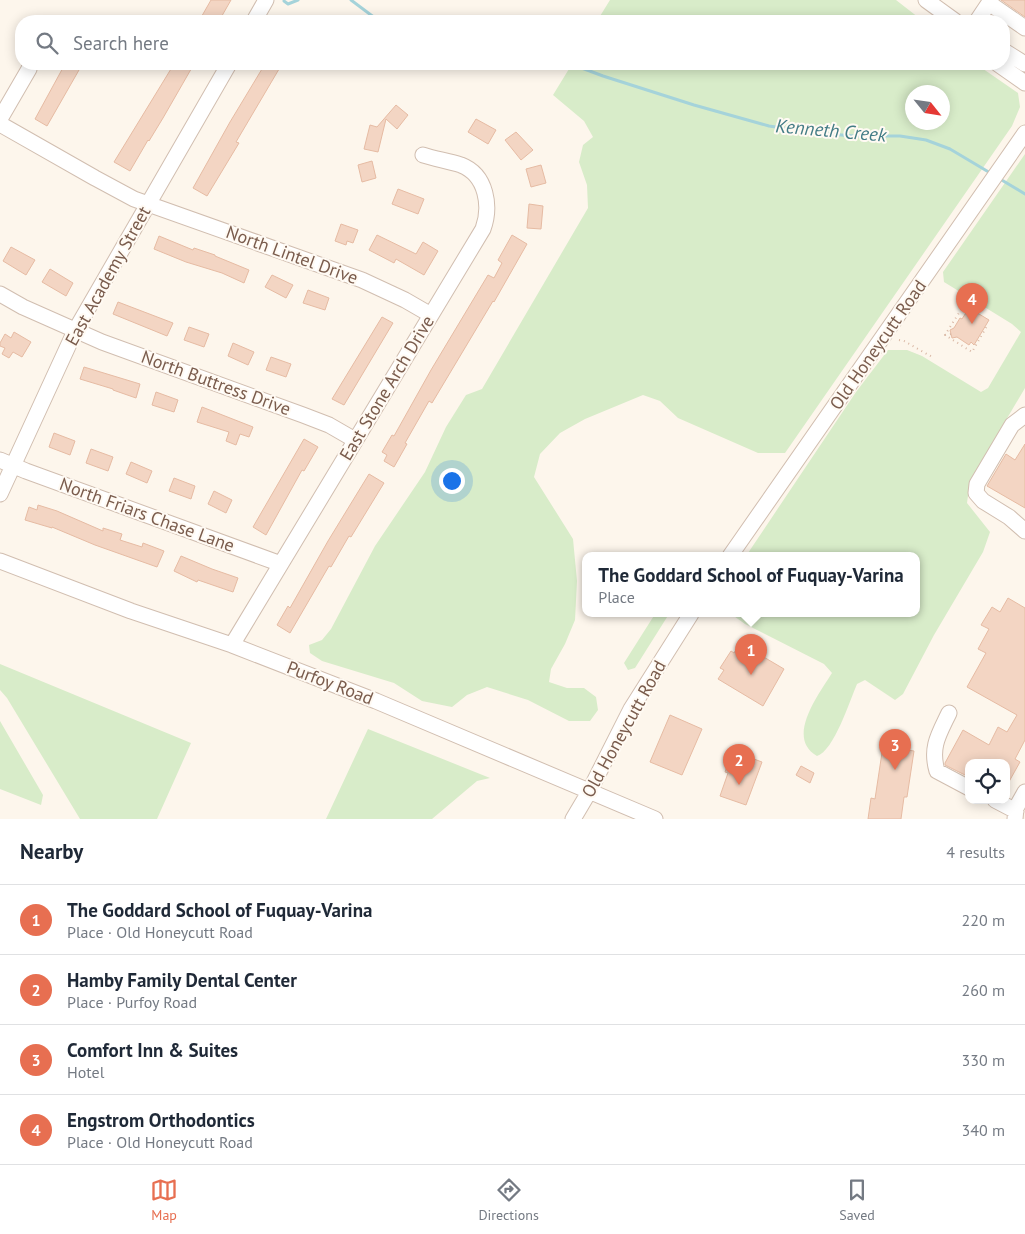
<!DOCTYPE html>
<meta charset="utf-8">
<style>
:root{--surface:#fff;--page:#f2f2f3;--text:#1f2937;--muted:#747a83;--line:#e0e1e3;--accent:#e76f51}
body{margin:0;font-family:"PT Sans",sans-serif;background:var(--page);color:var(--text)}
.controls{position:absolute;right:15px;bottom:15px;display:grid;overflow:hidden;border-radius:10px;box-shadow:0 2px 12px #0003}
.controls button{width:45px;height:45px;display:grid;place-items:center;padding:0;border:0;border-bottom:1px solid var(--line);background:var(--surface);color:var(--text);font:25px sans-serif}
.compass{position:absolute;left:905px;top:85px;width:45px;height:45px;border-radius:50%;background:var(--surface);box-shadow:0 2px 12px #0003;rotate:120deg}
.you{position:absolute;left:451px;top:480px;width:18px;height:18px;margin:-12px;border:4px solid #fff;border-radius:50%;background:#1a73e8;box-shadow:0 0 0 8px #1a73e833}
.badge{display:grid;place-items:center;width:32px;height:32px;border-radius:50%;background:var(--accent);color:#fff;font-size:16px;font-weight:700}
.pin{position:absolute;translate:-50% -41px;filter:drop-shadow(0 1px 2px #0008)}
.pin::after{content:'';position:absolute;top:26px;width:18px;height:15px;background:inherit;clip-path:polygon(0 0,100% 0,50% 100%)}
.popup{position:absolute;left:582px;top:552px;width:338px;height:65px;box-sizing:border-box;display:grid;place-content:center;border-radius:10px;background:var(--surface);filter:drop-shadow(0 1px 4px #0005);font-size:16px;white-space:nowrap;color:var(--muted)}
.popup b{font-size:19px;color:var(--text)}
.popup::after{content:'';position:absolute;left:50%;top:100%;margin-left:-10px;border:10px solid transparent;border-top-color:var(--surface)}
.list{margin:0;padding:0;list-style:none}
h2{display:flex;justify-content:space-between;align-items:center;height:65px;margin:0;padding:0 20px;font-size:21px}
h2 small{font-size:16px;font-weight:400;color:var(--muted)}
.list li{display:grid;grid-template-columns:32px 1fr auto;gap:15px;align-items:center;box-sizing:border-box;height:70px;padding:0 20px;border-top:1px solid var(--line)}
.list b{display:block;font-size:19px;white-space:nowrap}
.list p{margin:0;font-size:16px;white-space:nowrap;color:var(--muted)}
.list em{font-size:16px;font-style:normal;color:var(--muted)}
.icon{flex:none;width:28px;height:28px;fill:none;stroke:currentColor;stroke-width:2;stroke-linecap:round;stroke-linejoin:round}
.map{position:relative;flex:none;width:1025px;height:819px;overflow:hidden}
.search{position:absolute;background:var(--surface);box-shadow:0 2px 12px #0003;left:15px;right:15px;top:15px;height:55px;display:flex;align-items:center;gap:12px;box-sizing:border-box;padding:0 18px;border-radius:20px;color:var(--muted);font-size:19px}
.sheet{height:345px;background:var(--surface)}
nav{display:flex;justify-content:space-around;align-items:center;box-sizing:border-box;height:70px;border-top:1px solid var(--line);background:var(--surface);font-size:14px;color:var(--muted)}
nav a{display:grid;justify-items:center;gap:2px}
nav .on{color:var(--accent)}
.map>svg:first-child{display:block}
.green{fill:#d8ecc9;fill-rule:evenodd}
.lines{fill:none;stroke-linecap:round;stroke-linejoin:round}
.stream{stroke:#a5d3da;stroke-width:3}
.building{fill:#f3d5c3;stroke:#e6bba3}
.minor-casing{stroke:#d1beb0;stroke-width:17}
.path{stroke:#d9b8a5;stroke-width:2;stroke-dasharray:1 4;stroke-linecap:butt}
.minor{stroke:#fff;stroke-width:15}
.labels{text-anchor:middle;stroke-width:4;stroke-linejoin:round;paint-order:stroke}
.street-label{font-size:18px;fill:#7a5c4d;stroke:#fffaf3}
.water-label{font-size:19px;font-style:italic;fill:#437c86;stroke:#fffaf3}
</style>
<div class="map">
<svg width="1025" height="819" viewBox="0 0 1025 819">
<rect width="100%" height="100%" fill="#fdf6ec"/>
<path class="green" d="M610,0H896L923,21H597Z
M572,64H976L1018,93L1020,107L1012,126L785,453H758L678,418L660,401L643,395L585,419L560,433L540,454L534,477L573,539L577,581L575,620L565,644L551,669L549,682L567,688H584L596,697L598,710L590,721H569L528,700L487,687L467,695L452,707L422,701L394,683L322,661L310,653L309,645L322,640L331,629L375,546L425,472L446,427L466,395L482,389L588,208L587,185L579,162L583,145L593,137L584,121L553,95ZM912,92H942V122H912Z
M1025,154V388L970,481L967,503L990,532L983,552L934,635L903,694L895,700L865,680L857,684C850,700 834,751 817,756C785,738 819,694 832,673L824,664L745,624L731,614H916V556H746L856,392L888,350H907L922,356L981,392L988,388L1021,332L1012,324L944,282L943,272Z
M655,614H669L635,668L628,670L624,663Z
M0,664L191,743L157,819H80L7,698L0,690Z
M0,721L43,795L41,805L0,789Z
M368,729L490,778L477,781L432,819H326Z"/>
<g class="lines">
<path class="stream" d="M351,0L379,21
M284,1L288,4L298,0
M571,64L603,76L694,105L769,126L817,133L854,136H900L926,140L950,149L992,174
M1000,179L1025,194"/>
</g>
<path class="building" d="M211,0H231L219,21H199Z
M1001,0H1025V17Z
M65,64L79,70L47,126L35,119Z
M174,64H194L163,118L149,141L148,140L130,171L114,162Z
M265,64H282L236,142L239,143L207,196L193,188L230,122Z
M396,105L408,115L397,129L386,119L378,152L364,149L370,125L377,127Z
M476,119L496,130L488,144L468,132Z
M516,132L533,150L521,160L505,140Z
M372,161L376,178L362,182L358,165Z
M541,165L546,183L531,187L526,169Z
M398,189L424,199L418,214L392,204Z
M529,204L543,206L541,229L527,228Z
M341,224L358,230L353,243L347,241L346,245L335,241Z
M377,235L416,254L423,242L438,251L424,275L396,259L394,263L369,250Z
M512,235L527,244L494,302L493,301L432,403L429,401L405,443L407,444L394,467L384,461L387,455L382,452L392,435L394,436L431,370L488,275L494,278L502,263L498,260Z
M159,236L193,250L194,248L215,255V256L249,270L244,283L222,273L186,262L154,249Z
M11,247L35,260L26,275L3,261Z
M50,269L73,283L66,296L42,282Z
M272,275L293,285L286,298L265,287Z
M308,290L329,298L325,310L303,303Z
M118,302L173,323L167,336L113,314Z
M969,308L989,320L974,345L971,342L969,345L957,337L952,338L950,330L954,328L960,318L962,319Z
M382,317L393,323L344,405L332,399Z
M189,327L209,334L204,347L184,340Z
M14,332L31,342L22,357L13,352L9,358L2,354L5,348L0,346V343L5,334L11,338Z
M233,343L254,352L248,365L228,356Z
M271,357L291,364L286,377L266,370Z
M84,367L140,384L136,398L113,390V389L80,379Z
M156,392L178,400L174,412L152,405Z
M202,407L253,427L249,437L240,434L236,445L226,441L229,432L197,422Z
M54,433L75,441L70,455L49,447Z
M304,439L318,447L304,471L302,470L266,535L253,527Z
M1025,444V508L987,486L1006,454L1015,460Z
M91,449L113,457L108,471L86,463Z
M131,462L152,471L147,483L126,474Z
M369,474L384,483L351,537L349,536L331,567L329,566L290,633L277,625L288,606L290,608L328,541Z
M174,478L195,486L191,499L169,491Z
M214,491L232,500L226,513L208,504Z
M38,505L57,511L103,531V528L122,534L120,540L142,547L143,543L164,551L157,567L95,545L52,527V528L25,520L29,507L37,510Z
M181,556L212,569L238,578L233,592L198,580L197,582L174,571Z
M1008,598L1025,608V740L1015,759L1020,762L1006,787V763H969V777L945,765V763L963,730L989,745L998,727L1007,732L1017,715L967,687L986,653L978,649L989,629L981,625L992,607L1000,612Z
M740,643L784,669L763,706L718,679L724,670L720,668L731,651L734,653Z
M670,715L702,729L682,775L650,762Z
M883,746L914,751L907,797H904L901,819H868L871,798L875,799Z
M735,752L762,762L746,805L720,796L728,773L725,772L728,764H730Z
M801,766L814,773L810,783L796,775Z"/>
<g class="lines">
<defs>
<path id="minor" d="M926,0L955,21
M989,3L1025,28
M254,21L266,0
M977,21L991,0
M1004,51L1025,64
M998,64L1025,83
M0,119L29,69L30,64
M0,124L95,178L134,199L362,280L405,300L431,315
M0,294L23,307L102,342L303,415L329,425L355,440
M1025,415L1012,425L977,484L976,493L983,501L1009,517L1025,531
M0,460L26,471L281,564
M0,494L75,331L229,64
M730,556L1025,133
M0,561L131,611L232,645L376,701L655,819
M232,645L483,229C491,207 487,175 461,165C449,161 435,159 423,155
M949,713C939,734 930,747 937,771L969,788
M995,800L1016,811
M573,819L589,792L631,709L691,614
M1015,819L1016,808L1025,792"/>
</defs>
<use href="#minor" class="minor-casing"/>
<path class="path" d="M964,305L945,335L972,352L987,326
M945,335L951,334
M899,340L904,341L934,358"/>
<use href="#minor" class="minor"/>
</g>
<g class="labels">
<g class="street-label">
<text transform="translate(292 255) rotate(20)" y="6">North Lintel Drive</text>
<text transform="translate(108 276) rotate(-61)" y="6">East Academy Street</text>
<text transform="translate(878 345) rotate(-55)" y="6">Old Honeycutt Road</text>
<text transform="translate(216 383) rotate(20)" y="6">North Buttress Drive</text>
<text transform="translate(387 388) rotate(-59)" y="6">East Stone Arch Drive</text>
<text transform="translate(147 515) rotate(20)" y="6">North Friars Chase Lane</text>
<text transform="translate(330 683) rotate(21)" y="6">Purfoy Road</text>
<text transform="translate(624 729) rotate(-61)" y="6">Old Honeycutt Road</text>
</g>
<g class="water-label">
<text transform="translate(831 130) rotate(5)" y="7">Kenneth Creek</text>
</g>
</g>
</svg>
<div class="controls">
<button><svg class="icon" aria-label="locate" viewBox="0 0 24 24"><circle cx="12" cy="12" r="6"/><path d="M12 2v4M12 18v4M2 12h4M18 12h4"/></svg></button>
</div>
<svg class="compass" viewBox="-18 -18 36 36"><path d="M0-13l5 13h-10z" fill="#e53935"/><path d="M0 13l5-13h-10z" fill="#747a83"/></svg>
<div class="you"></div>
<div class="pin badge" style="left:751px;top:675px">1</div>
<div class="popup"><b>The Goddard School of Fuquay-Varina</b>Place</div>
<div class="pin badge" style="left:739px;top:785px">2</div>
<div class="pin badge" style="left:895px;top:770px">3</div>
<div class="pin badge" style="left:972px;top:324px">4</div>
<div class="search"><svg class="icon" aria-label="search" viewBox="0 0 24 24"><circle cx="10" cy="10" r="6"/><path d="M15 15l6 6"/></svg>Search here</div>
</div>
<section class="sheet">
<h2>Nearby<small>4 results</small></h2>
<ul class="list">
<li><span class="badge">1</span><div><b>The Goddard School of Fuquay-Varina</b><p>Place · Old Honeycutt Road</p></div><em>220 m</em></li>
<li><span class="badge">2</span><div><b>Hamby Family Dental Center</b><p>Place · Purfoy Road</p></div><em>260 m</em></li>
<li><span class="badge">3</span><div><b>Comfort Inn &amp; Suites</b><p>Hotel</p></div><em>330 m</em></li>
<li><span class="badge">4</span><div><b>Engstrom Orthodontics</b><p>Place · Old Honeycutt Road</p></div><em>340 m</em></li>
</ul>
</section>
<nav>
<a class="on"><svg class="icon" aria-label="map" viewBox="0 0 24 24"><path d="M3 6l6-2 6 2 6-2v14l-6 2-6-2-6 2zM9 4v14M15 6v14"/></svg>Map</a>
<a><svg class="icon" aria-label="directions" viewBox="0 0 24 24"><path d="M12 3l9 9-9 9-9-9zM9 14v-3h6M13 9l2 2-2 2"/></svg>Directions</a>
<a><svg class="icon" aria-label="saved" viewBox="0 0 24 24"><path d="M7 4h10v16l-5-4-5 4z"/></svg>Saved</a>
</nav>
